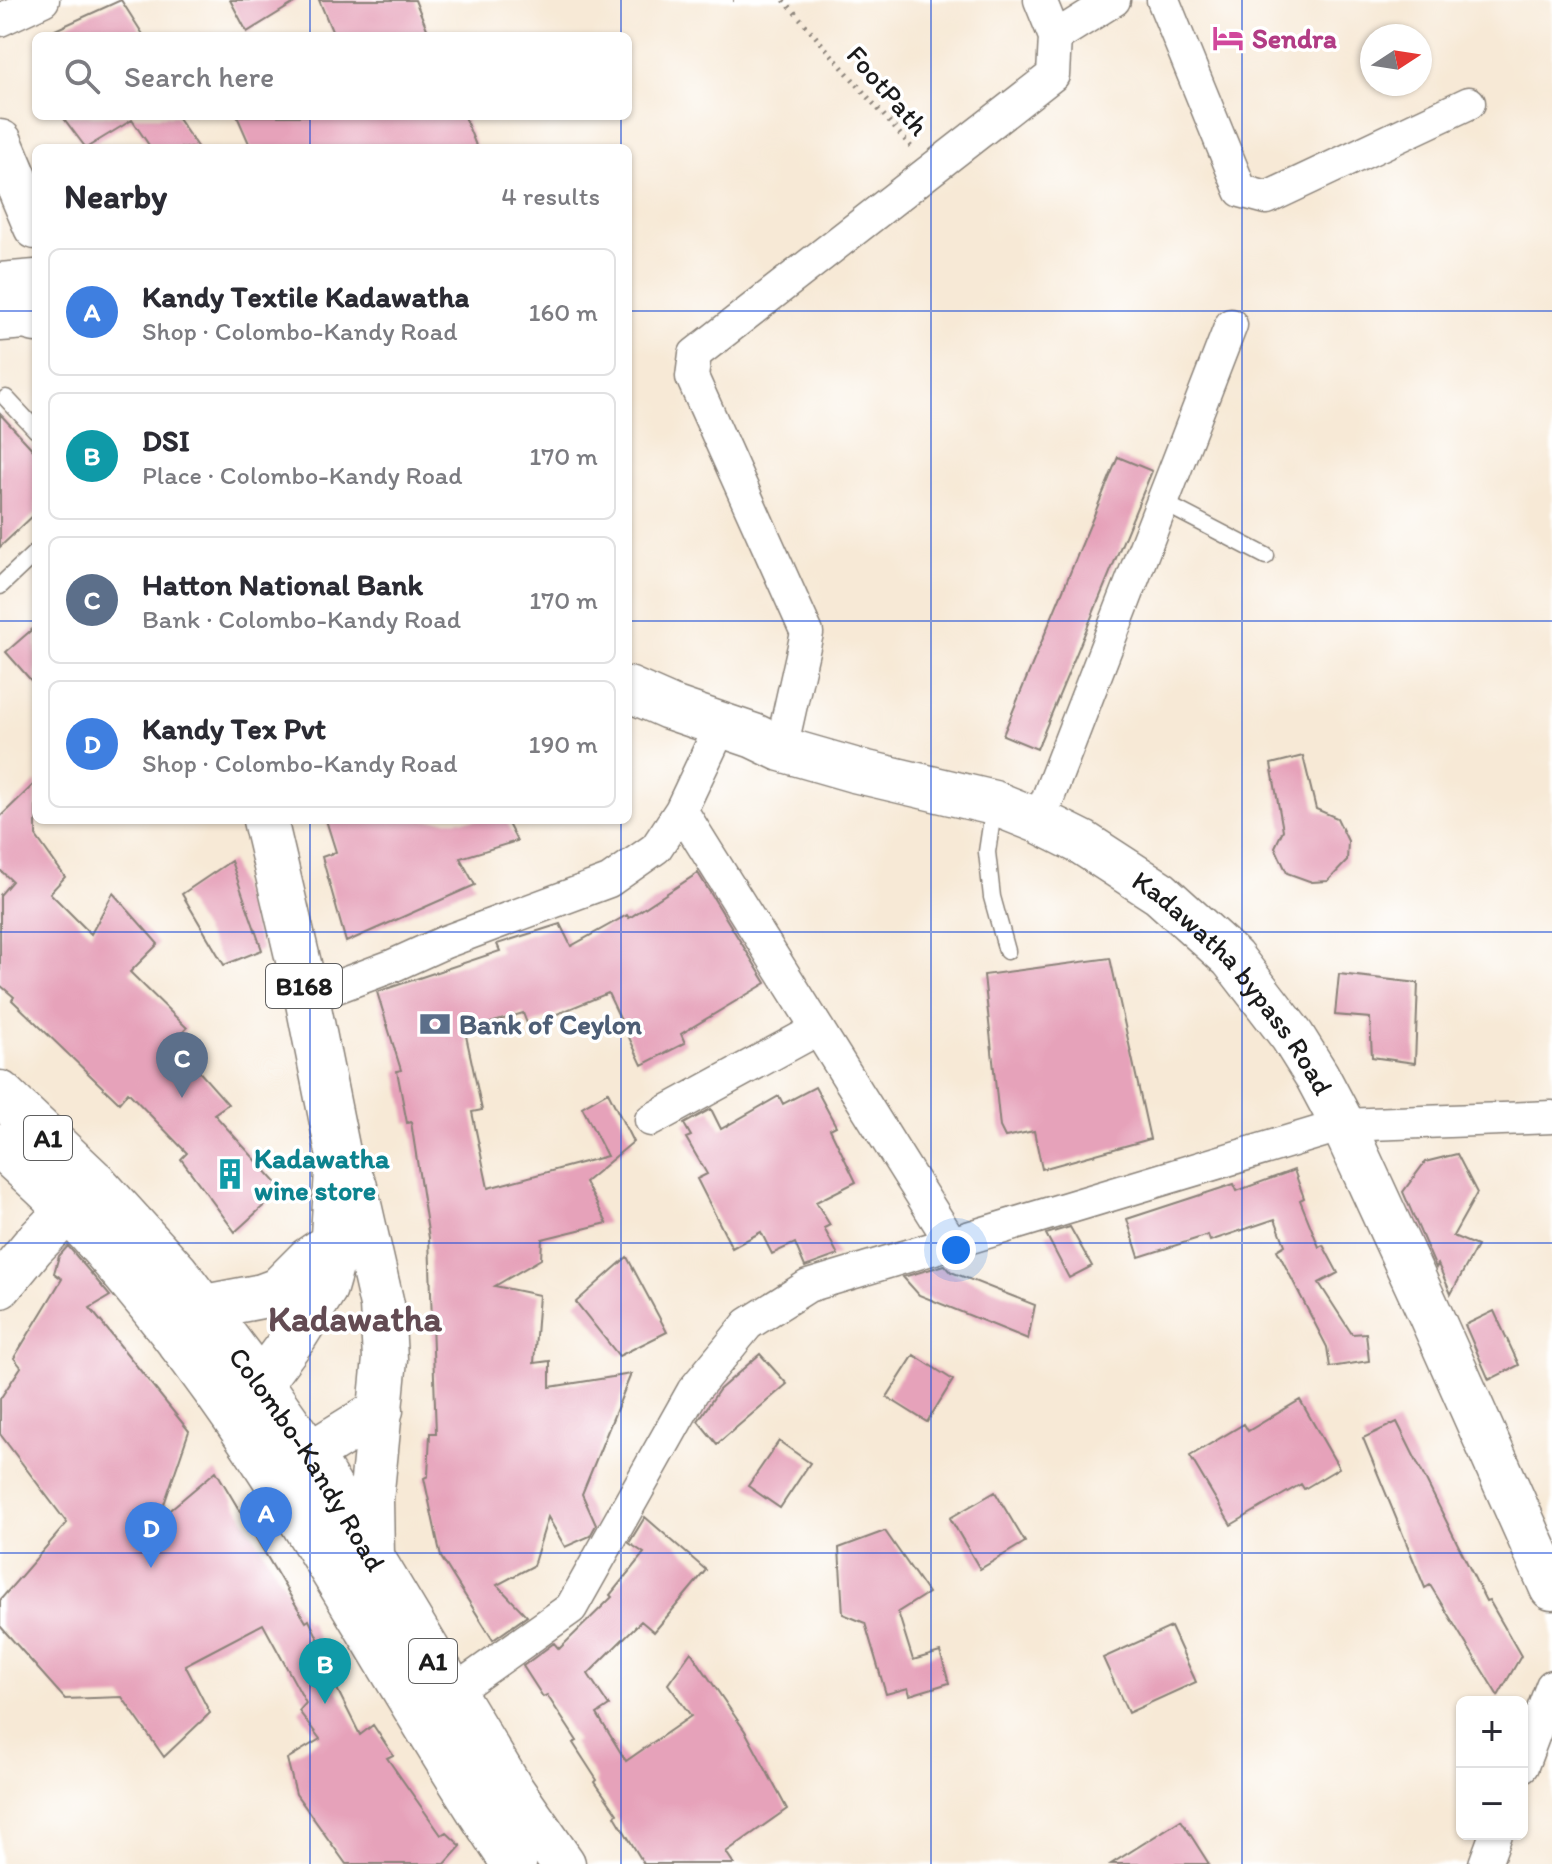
<!DOCTYPE html>
<meta charset="utf-8">
<style>
:root{--surface:#fff;--page:#f2f2f3;--text:#2b2b33;--muted:#7c7c81;--line:#e1e1e2;--accent:#b5179e}
body{margin:0;font-family:Itim,sans-serif;background:var(--page);color:var(--text)}
.controls{position:absolute;right:24px;bottom:24px;display:grid;overflow:hidden;border-radius:12px;box-shadow:0 2px 6px #0004}
.controls button{width:72px;height:72px;display:grid;place-items:center;padding:0;border:0;border-bottom:2px solid var(--line);background:var(--surface);color:var(--text);font:40px sans-serif}
.compass{position:absolute;left:1360px;top:24px;width:72px;height:72px;border-radius:50%;background:var(--surface);box-shadow:0 2px 6px #0004;rotate:78deg}
.you{position:absolute;left:956px;top:1250px;width:28px;height:28px;margin:-20px;border:6px solid #fff;border-radius:50%;background:#1a73e8;box-shadow:0 0 0 12px #1a73e833}
.badge{display:grid;place-items:center;width:52px;height:52px;border-radius:50%;background:var(--accent);color:#fff;font-size:26px;font-weight:700}
.pin{position:absolute;translate:-50% -66px;filter:drop-shadow(0 2px 4px #0008)}
.pin::after{content:'';position:absolute;top:42px;width:28px;height:24px;background:inherit;clip-path:polygon(0 0,100% 0,50% 100%)}
.list{margin:0;padding:0;list-style:none}
h2{display:flex;justify-content:space-between;align-items:center;height:104px;margin:0;padding:0 32px;font-size:34px}
h2 small{font-size:26px;font-weight:400;color:var(--muted)}
.list li{display:grid;grid-template-columns:52px 1fr auto;gap:24px;align-items:center;box-sizing:border-box;height:128px;margin:0 16px 16px;padding:0 16px;border:2px solid var(--line);border-radius:12px}
.list b{display:block;font-size:30px;white-space:nowrap}
.list p{margin:0;font-size:26px;white-space:nowrap;color:var(--muted)}
.list em{font-size:26px;font-style:normal;color:var(--muted)}
.icon{flex:none;width:44px;height:44px;fill:none;stroke:currentColor;stroke-width:2;stroke-linecap:round;stroke-linejoin:round}
.map{position:relative;flex:none;width:1552px;height:1864px;overflow:hidden}
.search{position:absolute;background:var(--surface);box-shadow:0 2px 6px #0004;left:32px;top:32px;width:600px;height:88px;display:flex;align-items:center;gap:20px;box-sizing:border-box;padding:0 28px;border-radius:12px;color:var(--muted);font-size:30px}
.panel{position:absolute;background:var(--surface);box-shadow:0 2px 6px #0004;left:32px;top:144px;width:600px;height:680px;border-radius:12px}
.map>svg:first-child{display:block}
.building{fill:#e6a2ba}
.lines{fill:none;stroke-linecap:round;stroke-linejoin:round}
.lane-casing{stroke:#8a8279;stroke-width:19}
.street-casing{stroke:#8a8279;stroke-width:35}
.secondary-casing{stroke:#8a8279;stroke-width:47}
.primary-casing{stroke:#8a8279;stroke-width:47}
.highway-casing{stroke:#8a8279;stroke-width:47}
.path{stroke:#8a8279;stroke-width:5;stroke-dasharray:2 6;stroke-linecap:butt}
.lane{stroke:#fff;stroke-width:16}
.street{stroke:#fff;stroke-width:32}
.secondary{stroke:#fff;stroke-width:44}
.primary{stroke:#fff;stroke-width:44}
.highway{stroke:#fff;stroke-width:44}
.grid{fill:none;stroke:#1d4ed8;stroke-width:2;stroke-opacity:0.55}
.labels{text-anchor:middle;stroke-width:7;stroke-linejoin:round;paint-order:stroke}
.shield{fill:#fff;stroke:#606060;stroke-width:2}
.shield-label{font-size:26px;font-weight:bold;fill:#1c1c1c}
.hotel-label{font-size:28px;font-weight:bold;fill:#b23c85;stroke:#fff;text-anchor:start}
.street-label{font-size:28px;fill:#1c1c1c;stroke:#fff}
.service-label{font-size:28px;font-weight:bold;fill:#4e5e75;stroke:#fff;text-anchor:start}
.culture-label{font-size:28px;font-weight:bold;fill:#0d838f;stroke:#fff;text-anchor:start}
.district-label{font-size:36px;font-weight:bold;fill:#634b53;stroke:#fff}
</style>
<div class="map">
<svg width="1552" height="1864" viewBox="0 0 1552 1864">
<rect width="100%" height="100%" fill="#fff"/>
<filter id="ink" filterUnits="userSpaceOnUse"><feTurbulence type="fractalNoise" baseFrequency=".0125" numOctaves="2"/><feDisplacementMap in="SourceGraphic" scale="16" xChannelSelector="R" yChannelSelector="G"/><feConvolveMatrix kernelMatrix="1 2 1 2 8 2 1 2 1" color-interpolation-filters="sRGB"/></filter>
<filter id="wash" filterUnits="userSpaceOnUse"><feTurbulence type="fractalNoise" baseFrequency=".006" numOctaves="4" result="noise"/><feDisplacementMap in="SourceGraphic" scale="32" xChannelSelector="R" yChannelSelector="G"/><feGaussianBlur stdDeviation="1.8" result="paint"/><feColorMatrix in="noise" values="0 0 0 0 0 0 0 0 0 0 0 0 0 0 0 0 0 1.4 0 .05"/><feComposite in="paint" operator="in"/></filter>
<g filter="url(#wash)">
<rect width="100%" height="100%" fill="#f7e9d6"/>
<g id="blocks">
<path class="building" d="M121,0L144,36H42Z
M230,0H299L247,32Z
M319,0H415L430,36H334Z
M62,116H176L198,148H151L132,120L86,148Z
M237,116H464L477,148H251Z
M0,414L36,453V513L0,547Z
M1118,457L1152,471L1037,749L1003,735Z
M36,626V686L6,652Z
M1303,756L1316,809L1337,818L1348,841L1347,861L1328,881L1312,882L1287,873L1275,847L1283,830L1271,764Z
M36,782V836L65,877L50,893L91,934L113,893L158,944L130,972L187,1028L173,1042L228,1104L214,1114L282,1189L235,1232L181,1159L187,1153L128,1092L119,1103L12,1000L14,997L0,985V895L12,881L0,870V817Z
M326,820H506L517,841L460,858L475,885L346,942L322,857L336,852Z
M231,861L262,950L224,965L182,894Z
M698,873L766,983L681,1034L685,1043L642,1065L608,993L528,1026L523,1013L465,1031L482,1110L472,1112L488,1188L607,1156L582,1107L608,1092L633,1142L585,1182L607,1223L542,1239L541,1259L495,1286L539,1295L534,1363L550,1361V1387L631,1374L582,1494L596,1525L590,1536L565,1547L548,1517L533,1566L497,1585L527,1616L493,1640L441,1557L424,1478L428,1476L430,1433H436L429,1238L411,1122L407,1123L397,1071L401,1070L377,992L500,951L497,944L560,924L571,946L627,915L629,918Z
M1110,958L1150,1139L1042,1169L1034,1131L1005,1137L1000,1127L984,975Z
M1339,974L1418,983L1415,1063L1372,1057L1370,1018L1335,1015Z
M815,1087L836,1126L830,1129L856,1182L816,1202L830,1225L824,1228L838,1255L805,1267L795,1243L772,1254L761,1232L732,1248L697,1179L707,1174L686,1138L691,1136L684,1124L711,1109L721,1129L779,1096L783,1104Z
M1457,1154L1477,1193L1453,1236L1477,1246L1451,1294L1438,1264L1436,1268L1403,1192L1425,1162Z
M1294,1170L1304,1198L1300,1200L1319,1247L1323,1245L1338,1273L1319,1283L1352,1334L1366,1333L1369,1361L1330,1367L1327,1347L1277,1250L1285,1245L1275,1219L1210,1241L1208,1235L1139,1257L1127,1219L1234,1184L1237,1191Z
M1070,1227L1092,1266L1069,1278L1046,1234Z
M68,1246L110,1296L90,1308L189,1431L159,1519L216,1471L306,1622L309,1620L335,1673L338,1691L360,1735L373,1725L393,1755L387,1758L441,1835L446,1832L461,1846L445,1864H346L296,1794L287,1759L320,1739L299,1711L306,1703L263,1624L185,1665L210,1713L164,1757L122,1697L65,1699L0,1626V1600L67,1523L0,1434V1399L21,1367L14,1358L62,1279L54,1273L59,1256Z
M627,1257L667,1332L619,1356L576,1302Z
M945,1265L951,1272L1035,1305L1028,1339L919,1295L903,1277Z
M1494,1311L1519,1365L1489,1380L1465,1325Z
M760,1354L787,1384L717,1444L698,1421L719,1390Z
M914,1355L953,1380L927,1422L887,1397Z
M1300,1400L1339,1468L1304,1489L1301,1484L1231,1525L1190,1456L1244,1424L1248,1431Z
M1397,1422L1486,1601L1489,1600L1521,1656L1498,1696L1430,1585L1425,1588L1363,1438Z
M779,1441L810,1463L780,1508L748,1486Z
M995,1492L1025,1542L980,1569L950,1518Z
M645,1517L706,1570L654,1632L641,1621L588,1674L609,1706L597,1714L626,1761L691,1716L668,1684L691,1652L745,1731L787,1809L726,1852L734,1864H644L615,1816L617,1814L595,1782L597,1780L573,1743L577,1741L547,1695L543,1697L523,1666L554,1643L559,1649L612,1597L610,1595L644,1553L629,1543Z
M885,1531L928,1593L898,1612L913,1660L940,1652L949,1683L910,1695L908,1688L886,1694L865,1623L843,1614L839,1548Z
M1171,1627L1196,1682L1128,1713L1103,1658Z
M1181,1820L1209,1864H1111Z"/>
</g>
</g>
<g filter="url(#ink)">
<use href="#blocks" fill-opacity="0" stroke="#8a8279" stroke-width="2"/>
<g class="lines">
<defs>
<path id="lane" d="M6,398L36,430
M1162,502L1266,556
M0,586L36,552
M994,805L987,852L992,897L1007,951"/>
<path id="street" d="M1163,0L1241,191L1267,198L1469,103
M0,20L43,0
M1055,37L1114,0
M781,749L807,633L692,377L695,354L1053,75L1055,37L1040,0
M681,810L951,1242
M1039,821L1231,325
M307,998L392,966L445,942L609,881L656,848L681,810L717,734
M651,1120L818,1029
M453,1692L571,1608L693,1391L748,1324L808,1286L1343,1125L1552,1117
M1522,1766L1552,1686
M1485,1864L1496,1834"/>
<g id="secondary">
<path d="M0,285L36,282"/>
<path d="M0,319L25,317L36,320"/>
<path id="s1" d="M628,689L669,707L754,736L781,749L854,770L994,803L1039,821L1083,843L1160,893L1232,958L1292,1036L1317,1076L1343,1125L1426,1305L1552,1588"/>
</g>
<path id="primary" d="M0,142L36,227
M265,820L307,998L338,1152L355,1187L382,1305L385,1359L371,1500L372,1557
M0,1286L33,1246L95,1183
M204,1307L262,1296L278,1290L308,1260L333,1243
M231,1407L260,1383L295,1336L325,1288L331,1267L337,1171
M279,1476L310,1454L381,1410"/>
<g id="highway">
<path id="s2" d="M0,1093L95,1183L176,1272L260,1383L310,1454L511,1789L563,1864"/>
<path d="M0,1146C34,1177 69,1209 99,1244C162,1316 226,1402 277,1482C358,1608 430,1740 514,1864"/>
</g>
</defs>
<use href="#lane" class="lane-casing"/>
<use href="#street" class="street-casing"/>
<use href="#secondary" class="secondary-casing"/>
<use href="#primary" class="primary-casing"/>
<use href="#highway" class="highway-casing"/>
<path class="path" d="M733,0H734
M784,0L912,148"/>
<use href="#lane" class="lane"/>
<use href="#street" class="street"/>
<use href="#secondary" class="secondary"/>
<use href="#primary" class="primary"/>
<use href="#highway" class="highway"/>
</g>
</g>
<path class="grid" d="M310,0V36M621,0V36M931,0V1864M1242,0V1864M310,116V148M621,116V148M0,311H36M628,311H1552M0,621H36M628,621H1552M310,820V1864M621,820V1864M0,932H1552M0,1243H1552M0,1553H1552"/>
<defs>
<symbol id="hotel-bare" viewBox="-9 -9 18 18"><path d="M-6-4.5h1.5V1H6V5H4.5V3h-9V5H-6ZM-4 0a1.8 1.8 0 1 1 3.6 0ZM.5 0V-2.5h3Q6-2.5 6 0Z" fill="#d1479c" stroke="#fff" stroke-width="2.5" paint-order="stroke"/></symbol>
<symbol id="bank-bare" viewBox="-9 -9 18 18"><path d="M-6-4H6V4H-6ZM0-2.3a2.3 2.3 0 1 0 0 4.6a2.3 2.3 0 1 0 0-4.6Z" fill="#5c6f8a" stroke="#fff" stroke-width="2.5" paint-order="stroke"/></symbol>
<symbol id="building-bare" viewBox="-9 -9 18 18"><path d="M-4-6H4V6H1V3H-1V6H-4ZM-2.5-4.3h1.7v1.8h-1.7ZM.8-4.3h1.7v1.8H.8ZM-2.5-1h1.7V.8h-1.7ZM.8-1h1.7V.8H.8Z" fill="#0f9aa8" stroke="#fff" stroke-width="2.5" paint-order="stroke"/></symbol>
</defs>
<g fill-rule="evenodd">
<use href="#hotel-bare" x="1206" y="16" width="44" height="44"/>
<use href="#bank-bare" x="413" y="1002" width="44" height="44"/>
<use href="#building-bare" x="208" y="1152" width="44" height="44"/>
</g>
<g class="labels">
<g class="shield">
<rect x="266" y="964" width="76" height="44" rx="6"/>
<rect x="24" y="1116" width="48" height="44" rx="6"/>
<rect x="409" y="1639" width="48" height="44" rx="6"/>
</g>
<g class="shield-label">
<text x="304" y="995">B168</text>
<text x="48" y="1147">A1</text>
<text x="433" y="1670">A1</text>
</g>
<g class="hotel-label">
<text x="1252" y="48">Sendra</text>
</g>
<g class="street-label">
<text transform="translate(888 90) rotate(49)" y="10">FootPath</text>
<text dy="10" stroke="none"><textPath href="#s1" startOffset="690">Kadawatha bypass Road</textPath></text>
<text dy="10" stroke="none"><textPath href="#s2" startOffset="480">Colombo-Kandy Road</textPath></text>
</g>
<g class="service-label">
<text x="459" y="1034">Bank of Ceylon</text>
</g>
<g class="culture-label">
<text x="254" y="1168">Kadawatha<tspan x="254" dy="32">wine store</tspan></text>
</g>
<g class="district-label">
<text x="355" y="1331">Kadawatha</text>
</g>
</g>
</svg>
<div class="controls">
<button>+</button>
<button>−</button>
</div>
<svg class="compass" viewBox="-18 -18 36 36"><path d="M0-13l5 13h-10z" fill="#e53935"/><path d="M0 13l5-13h-10z" fill="#7c7c81"/></svg>
<div class="you"></div>
<div class="pin badge" style="left:266px;top:1553px;background:#3f7fe0">A</div>
<div class="pin badge" style="left:325px;top:1704px;background:#0f9aa8">B</div>
<div class="pin badge" style="left:182px;top:1098px;background:#5c6f8a">C</div>
<div class="pin badge" style="left:151px;top:1568px;background:#3f7fe0">D</div>
<div class="search"><svg class="icon" aria-label="search" viewBox="0 0 24 24"><circle cx="10" cy="10" r="6"/><path d="M15 15l6 6"/></svg>Search here</div>
<section class="panel">
<h2>Nearby<small>4 results</small></h2>
<ul class="list">
<li><span class="badge" style="background:#3f7fe0">A</span><div><b>Kandy Textile Kadawatha</b><p>Shop · Colombo-Kandy Road</p></div><em>160 m</em></li>
<li><span class="badge" style="background:#0f9aa8">B</span><div><b>DSI</b><p>Place · Colombo-Kandy Road</p></div><em>170 m</em></li>
<li><span class="badge" style="background:#5c6f8a">C</span><div><b>Hatton National Bank</b><p>Bank · Colombo-Kandy Road</p></div><em>170 m</em></li>
<li><span class="badge" style="background:#3f7fe0">D</span><div><b>Kandy Tex Pvt</b><p>Shop · Colombo-Kandy Road</p></div><em>190 m</em></li>
</ul>
</section>
</div>
